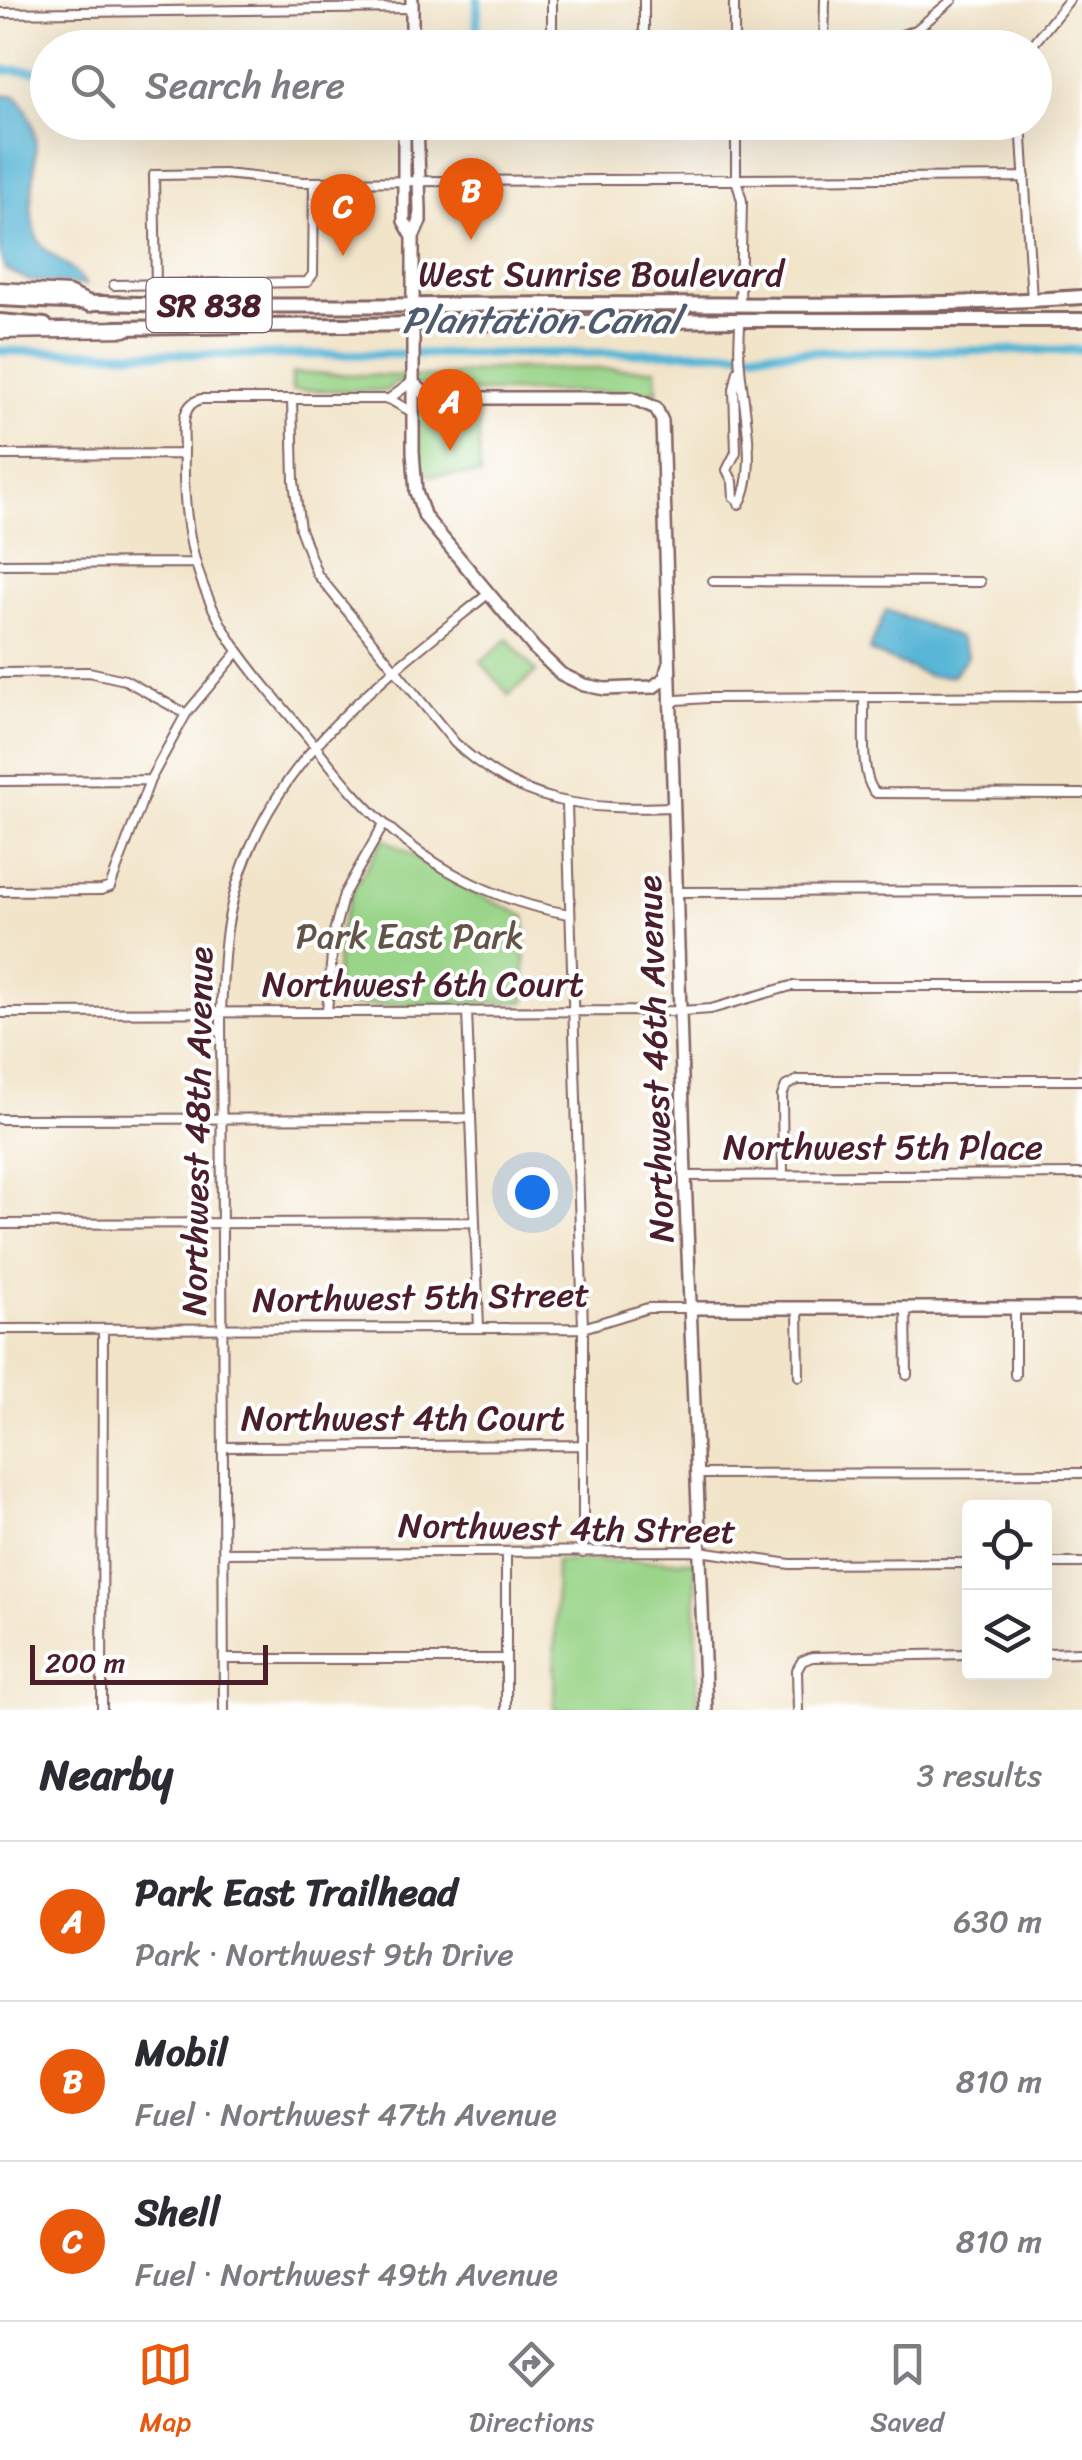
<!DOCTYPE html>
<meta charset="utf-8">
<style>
:root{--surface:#fff;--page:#f2f2f3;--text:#2b2b33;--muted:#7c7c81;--line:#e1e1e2;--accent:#ea580c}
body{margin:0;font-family:Sriracha,sans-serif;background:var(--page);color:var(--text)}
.controls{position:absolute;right:30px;bottom:30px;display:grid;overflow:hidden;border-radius:10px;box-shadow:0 10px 40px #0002}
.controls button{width:90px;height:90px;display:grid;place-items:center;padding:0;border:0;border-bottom:2px solid var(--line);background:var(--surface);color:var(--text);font:50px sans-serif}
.scale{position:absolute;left:30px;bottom:25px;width:238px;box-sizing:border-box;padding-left:10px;border:5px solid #4a1f2b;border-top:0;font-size:28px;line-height:35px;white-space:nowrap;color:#4a1f2b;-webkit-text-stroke:8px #fff;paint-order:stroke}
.you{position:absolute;left:532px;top:1192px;width:35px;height:35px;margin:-25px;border:8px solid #fff;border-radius:50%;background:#1a73e8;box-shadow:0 0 0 15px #1a73e833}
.badge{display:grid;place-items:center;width:65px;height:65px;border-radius:50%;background:var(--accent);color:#fff;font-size:32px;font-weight:700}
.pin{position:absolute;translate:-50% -82px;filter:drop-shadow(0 2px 5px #0008)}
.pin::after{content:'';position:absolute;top:52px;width:35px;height:30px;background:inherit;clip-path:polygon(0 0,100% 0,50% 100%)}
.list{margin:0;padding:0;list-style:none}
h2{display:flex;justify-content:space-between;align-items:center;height:130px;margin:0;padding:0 40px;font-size:42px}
h2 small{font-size:32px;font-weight:400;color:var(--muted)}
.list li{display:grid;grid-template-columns:65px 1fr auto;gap:30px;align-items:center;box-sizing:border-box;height:160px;padding:0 40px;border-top:2px solid var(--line)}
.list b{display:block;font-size:38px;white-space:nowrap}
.list p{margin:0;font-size:32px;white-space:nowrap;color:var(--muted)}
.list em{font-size:32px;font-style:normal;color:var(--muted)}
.icon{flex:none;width:55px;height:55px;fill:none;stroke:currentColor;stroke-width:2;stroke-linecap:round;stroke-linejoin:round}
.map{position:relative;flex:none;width:1082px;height:1710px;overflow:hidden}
.search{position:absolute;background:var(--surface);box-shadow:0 10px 40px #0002;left:30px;right:30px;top:30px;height:110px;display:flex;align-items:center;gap:25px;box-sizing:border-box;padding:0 35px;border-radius:55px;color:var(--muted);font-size:38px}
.sheet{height:610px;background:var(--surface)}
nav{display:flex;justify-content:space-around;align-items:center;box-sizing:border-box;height:140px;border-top:2px solid var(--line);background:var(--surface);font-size:28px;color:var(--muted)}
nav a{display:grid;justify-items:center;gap:5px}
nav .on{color:var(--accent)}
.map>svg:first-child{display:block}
.green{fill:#99d488;stroke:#727a5a;stroke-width:2.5}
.water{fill:#58b6d6;stroke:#516a80;stroke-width:2.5}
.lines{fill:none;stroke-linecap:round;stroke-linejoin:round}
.canal{stroke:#58b6d6;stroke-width:9}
.street-casing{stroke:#846462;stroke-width:12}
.secondary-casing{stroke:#846462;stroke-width:16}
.primary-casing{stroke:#846462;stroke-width:18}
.highway-casing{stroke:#846462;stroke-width:19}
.street{stroke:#fff;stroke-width:8}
.secondary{stroke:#fff;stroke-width:11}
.primary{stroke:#fff;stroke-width:12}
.highway{stroke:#fff;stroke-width:14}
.labels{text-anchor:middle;stroke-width:8;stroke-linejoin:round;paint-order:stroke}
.shield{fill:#fff;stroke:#80626b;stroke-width:2.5}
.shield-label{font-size:32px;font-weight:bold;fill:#4a1f2b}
.street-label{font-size:35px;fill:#4a1f2b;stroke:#fff}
.park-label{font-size:35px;fill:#625547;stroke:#fff}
.water-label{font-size:38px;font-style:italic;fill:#505b6f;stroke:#fff}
</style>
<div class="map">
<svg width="1082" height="1710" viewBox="0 0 1082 1710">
<rect width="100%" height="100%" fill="#fff"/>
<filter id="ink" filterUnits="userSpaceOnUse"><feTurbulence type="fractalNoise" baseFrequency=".01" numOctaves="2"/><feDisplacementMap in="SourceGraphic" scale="20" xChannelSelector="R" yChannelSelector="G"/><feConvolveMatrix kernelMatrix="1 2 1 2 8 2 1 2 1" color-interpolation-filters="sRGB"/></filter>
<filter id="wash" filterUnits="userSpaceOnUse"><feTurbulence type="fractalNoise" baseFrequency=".0048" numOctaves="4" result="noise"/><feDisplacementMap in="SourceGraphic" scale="40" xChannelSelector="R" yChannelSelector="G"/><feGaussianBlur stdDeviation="2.25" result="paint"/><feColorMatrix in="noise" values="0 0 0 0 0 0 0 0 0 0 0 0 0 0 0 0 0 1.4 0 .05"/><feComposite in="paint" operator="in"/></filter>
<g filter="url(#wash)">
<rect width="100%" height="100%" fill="#f1e4c9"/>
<path class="green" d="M493,369H656L657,392H448L432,386L395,383L386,391L292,390V373L436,377Z
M478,402L480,475H421L419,427L413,422C431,396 449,403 478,402Z
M508,639L536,672L509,695L481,662Z
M384,838L474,893L525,916V1002L347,1006L334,992L340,928L354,888Z
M556,1561H695L698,1710H554Z"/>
<path class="water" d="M16,95C57,141 18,191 37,237C45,258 73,263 86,285L30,281L5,269L0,254V96Z
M886,610L960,638L968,656L952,676H929L869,651Z"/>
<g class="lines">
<path class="canal" d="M476,48L478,0
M0,70L48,71
M0,351L253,355L1082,350"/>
</g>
</g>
<g filter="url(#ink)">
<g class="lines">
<defs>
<path id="street" d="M552,0V48
M644,0V46
M734,0V45
M0,13L412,8
M824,45L825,0
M592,48L880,43L916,30L952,0
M1030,48L1069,0
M736,122V179L742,201L740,304
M1021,122L1032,300
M114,285L307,282L313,274L314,182
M156,286L154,175L224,174L303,182L1025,177
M738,371L734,389L736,452L727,470L733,482L734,498L740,501
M292,399L294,481L300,529L317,574L455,743C523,806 586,810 674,807
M389,399L412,382
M412,412L389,399H201C179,405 184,431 184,450C183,487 186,528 196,564C215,631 253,672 296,723C325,757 353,797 387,826C438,872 502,903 569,914
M0,455L184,454
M739,504C759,472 743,405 740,367C738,352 740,335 740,320
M0,564L196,563
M713,581L980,582
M0,673L89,672L125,680L186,714
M864,698C865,721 859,779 876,793L1082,794
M669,706L677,700L707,698L1082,696
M0,781L150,780
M567,804L583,1328V1553
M0,891L101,890L110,887L150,780L186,714L237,653
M677,892L1082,891
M327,1011L334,932L344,894L384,824
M467,1011L479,1328
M0,1013L681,1011L711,1009L791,986H1082
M0,1119L471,1118
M783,1175L782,1096L786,1086L798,1080H1082
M685,1176L1082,1174
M0,1224L475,1222
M906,1307L907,1375
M1015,1307V1375
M798,1308L799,1376
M0,1329L583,1328L648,1308H691
M223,1447L583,1445
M697,1474L1082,1473
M224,1553L700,1551L790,1564L970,1563
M1044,1563H1082
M1044,1653L1082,1652
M224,1659H506
M102,1710L103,1329
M224,1710L221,1011C223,978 223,945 230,913C259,766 378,682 488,594
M506,1710V1552
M798,1710L797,1670L802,1661L812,1657L970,1654"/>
<path id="secondary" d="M412,0V48
M404,122V221L413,237
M417,122L420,210V221L413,237V451L416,492L425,517L535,649L561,674L584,685L605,689L653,687L665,678L668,666
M412,382L430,398H632L656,408L662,421L685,1176L706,1710
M691,1308H1082"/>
<path id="primary" d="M0,299C189,309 378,305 567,304C739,304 911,308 1082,297
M0,321L45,325
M115,328L740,320H1082"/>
<path id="highway" d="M0,290L68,294L90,304
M0,331L125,329"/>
</defs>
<use href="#street" class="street-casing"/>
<use href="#secondary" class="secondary-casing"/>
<use href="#primary" class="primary-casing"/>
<use href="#highway" class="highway-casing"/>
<use href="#street" class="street"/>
<use href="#secondary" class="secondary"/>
<use href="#primary" class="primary"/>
<use href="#highway" class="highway"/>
</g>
</g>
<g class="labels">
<rect class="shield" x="146.5" y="278" width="125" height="54" rx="8"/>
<g class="shield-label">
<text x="209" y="316">SR 838</text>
</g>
<g class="street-label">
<text x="601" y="286">West Sunrise Boulevard</text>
<text x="423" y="996">Northwest 6th Court</text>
<text transform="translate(655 1059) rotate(-92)" y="12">Northwest 46th Avenue</text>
<text transform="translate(197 1131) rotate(-89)" y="12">Northwest 48th Avenue</text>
<text x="883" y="1159">Northwest 5th Place</text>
<text transform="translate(421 1297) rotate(-1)" y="12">Northwest 5th Street</text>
<text x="403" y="1430">Northwest 4th Court</text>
<text transform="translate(567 1528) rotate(1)" y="12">Northwest 4th Street</text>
</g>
<g class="park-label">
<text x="410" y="948">Park East Park</text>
</g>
<g class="water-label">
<text x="541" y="333">Plantation Canal</text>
</g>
</g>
</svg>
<div class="controls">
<button><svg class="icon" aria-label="locate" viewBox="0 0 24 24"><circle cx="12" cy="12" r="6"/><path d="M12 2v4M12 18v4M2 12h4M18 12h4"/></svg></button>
<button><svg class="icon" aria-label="layers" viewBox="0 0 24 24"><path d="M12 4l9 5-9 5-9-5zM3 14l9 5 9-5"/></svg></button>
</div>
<div class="scale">200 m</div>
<div class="you"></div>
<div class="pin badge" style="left:450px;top:451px">A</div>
<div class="pin badge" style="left:471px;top:240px">B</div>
<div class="pin badge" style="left:343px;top:256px">C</div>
<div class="search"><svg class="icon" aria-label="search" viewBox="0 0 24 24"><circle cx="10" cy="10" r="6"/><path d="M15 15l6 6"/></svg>Search here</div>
</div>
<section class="sheet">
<h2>Nearby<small>3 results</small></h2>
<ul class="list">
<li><span class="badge">A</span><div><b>Park East Trailhead</b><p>Park · Northwest 9th Drive</p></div><em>630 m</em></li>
<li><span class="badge">B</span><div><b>Mobil</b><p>Fuel · Northwest 47th Avenue</p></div><em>810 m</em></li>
<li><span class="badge">C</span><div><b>Shell</b><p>Fuel · Northwest 49th Avenue</p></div><em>810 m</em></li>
</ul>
</section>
<nav>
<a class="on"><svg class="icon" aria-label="map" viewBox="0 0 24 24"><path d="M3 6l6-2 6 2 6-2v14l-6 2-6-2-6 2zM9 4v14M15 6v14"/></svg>Map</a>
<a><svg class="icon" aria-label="directions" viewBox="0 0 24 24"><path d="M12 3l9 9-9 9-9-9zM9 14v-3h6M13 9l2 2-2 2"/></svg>Directions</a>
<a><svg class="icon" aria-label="saved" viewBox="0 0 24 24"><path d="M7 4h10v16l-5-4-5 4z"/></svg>Saved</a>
</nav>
